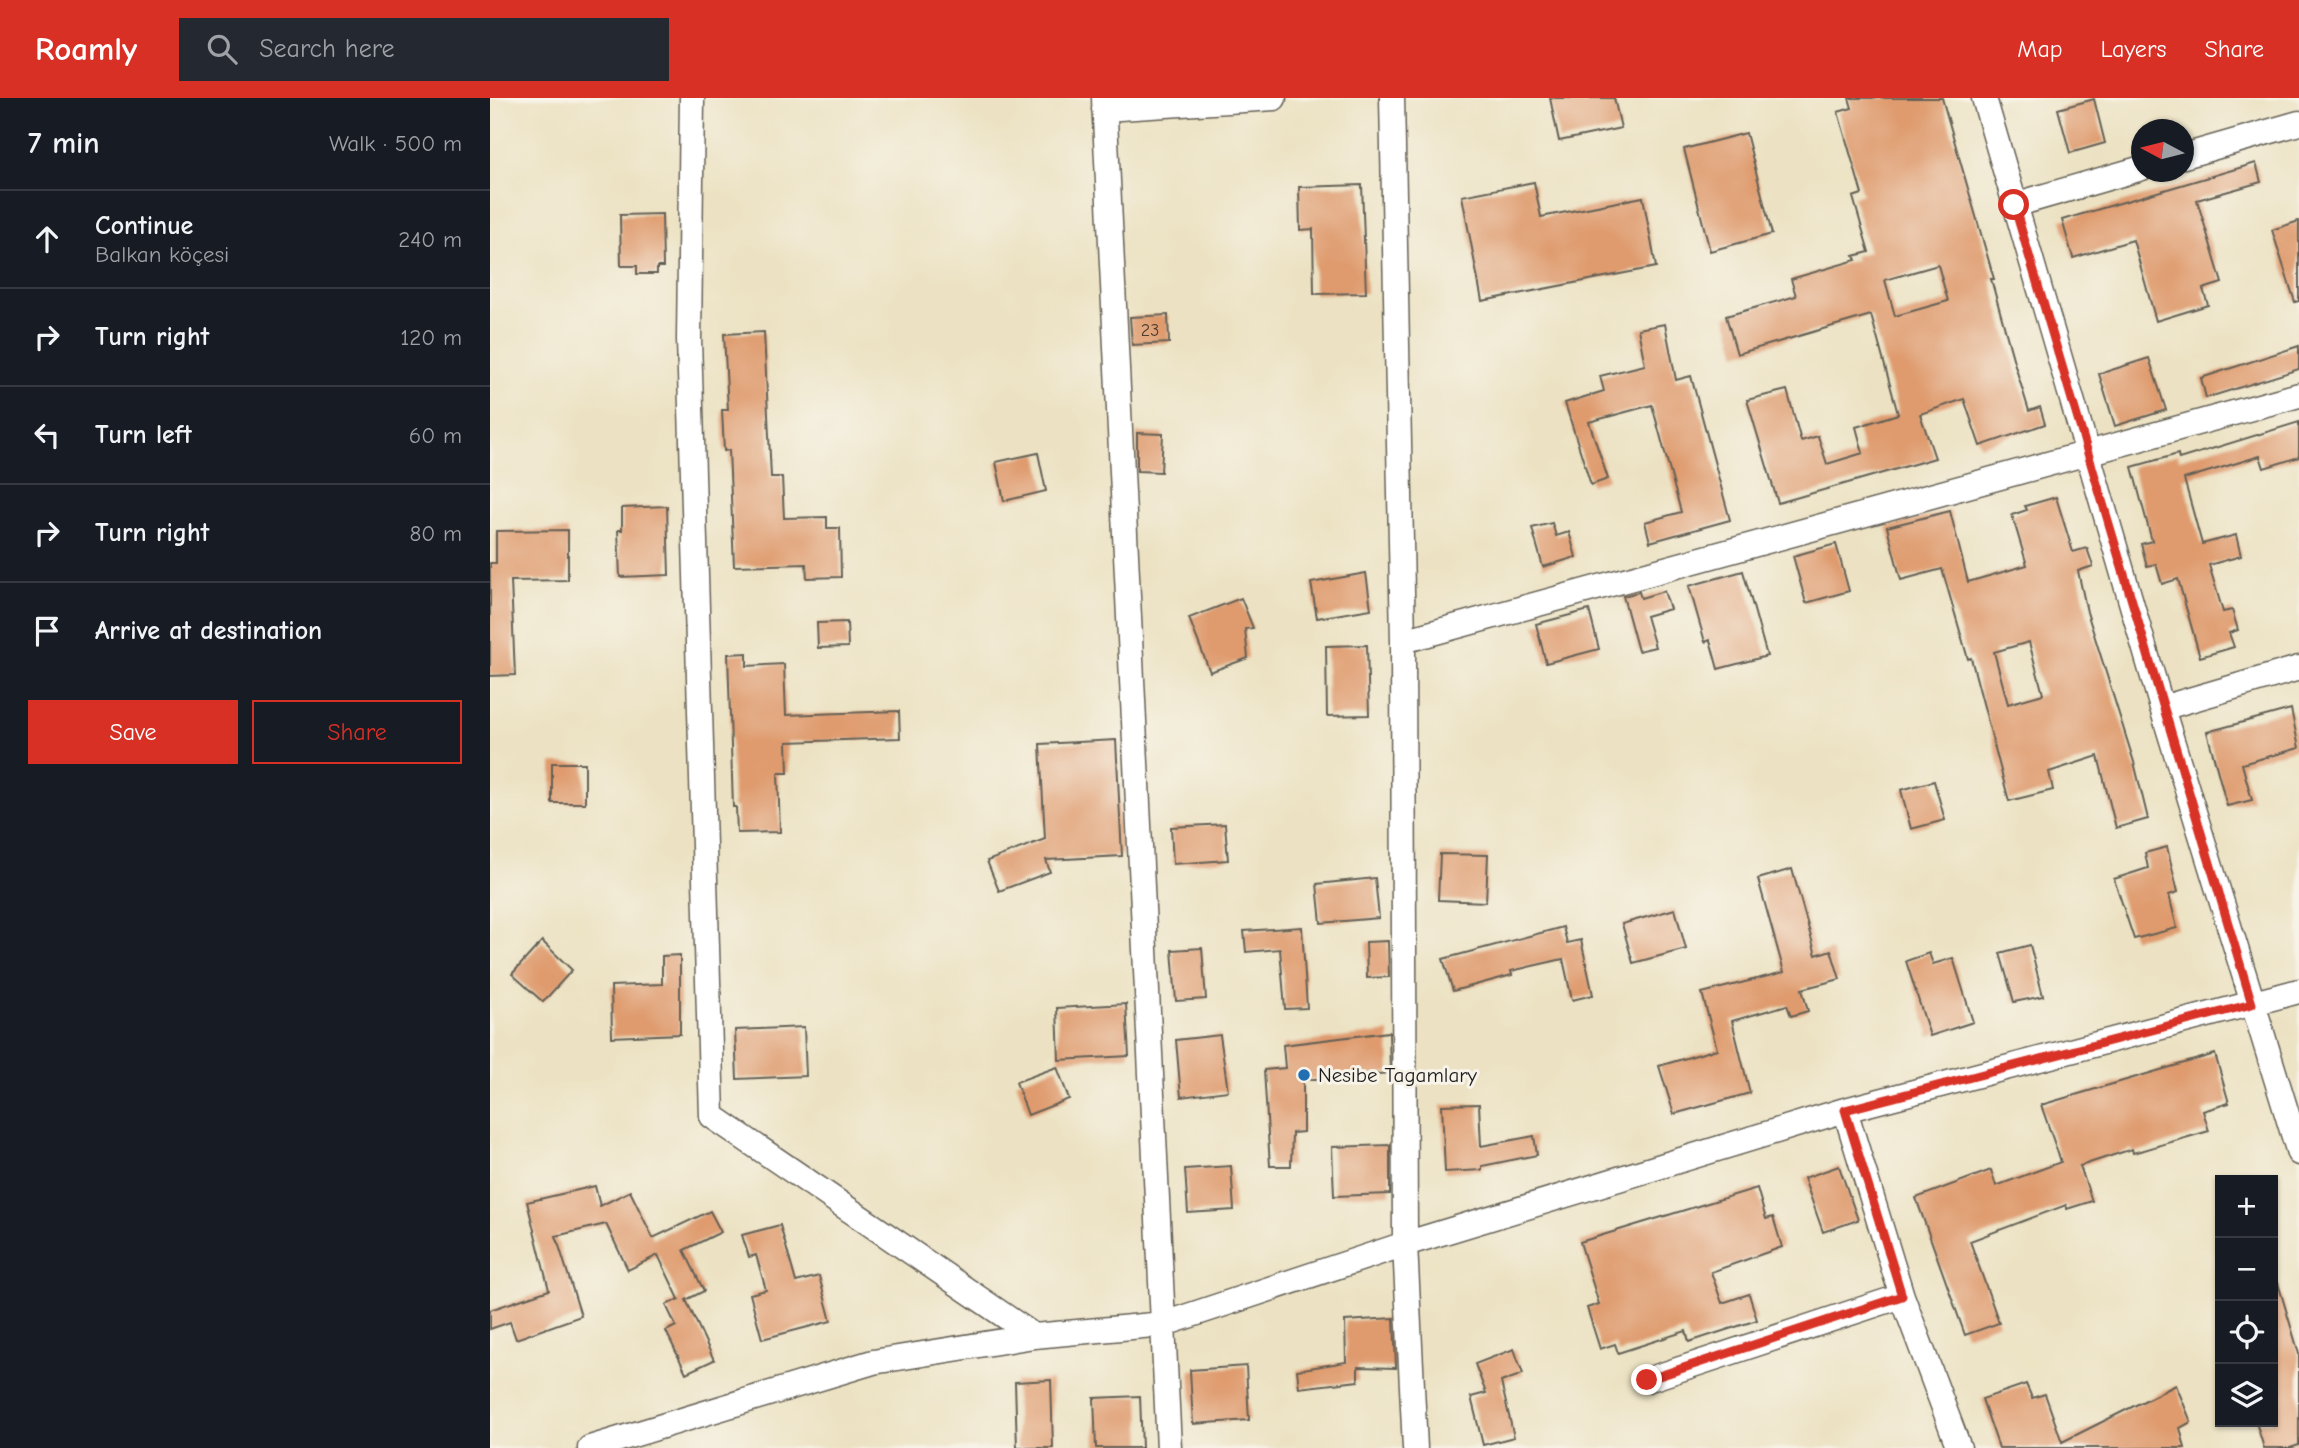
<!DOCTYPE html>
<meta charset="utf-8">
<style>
:root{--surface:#171b24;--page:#242831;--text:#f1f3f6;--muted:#9ea1a6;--line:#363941;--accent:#d93025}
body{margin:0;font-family:"Comic Neue",sans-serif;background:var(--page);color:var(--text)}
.controls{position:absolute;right:21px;bottom:21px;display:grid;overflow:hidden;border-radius:0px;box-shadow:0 2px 5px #0004}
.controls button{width:63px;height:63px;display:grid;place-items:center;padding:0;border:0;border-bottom:2px solid var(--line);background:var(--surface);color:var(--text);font:35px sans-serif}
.compass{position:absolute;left:1641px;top:21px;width:63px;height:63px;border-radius:50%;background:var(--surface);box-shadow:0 2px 5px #0004;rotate:277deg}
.stop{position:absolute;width:21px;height:21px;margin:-16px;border:5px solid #d93025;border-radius:50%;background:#fff}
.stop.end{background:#d93025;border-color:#fff;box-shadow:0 2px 7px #0008}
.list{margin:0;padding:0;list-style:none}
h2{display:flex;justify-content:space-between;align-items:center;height:91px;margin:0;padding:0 28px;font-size:30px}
h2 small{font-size:23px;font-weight:400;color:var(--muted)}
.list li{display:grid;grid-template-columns:46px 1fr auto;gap:21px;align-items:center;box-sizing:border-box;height:98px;padding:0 28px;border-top:2px solid var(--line)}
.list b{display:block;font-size:26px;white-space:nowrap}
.list p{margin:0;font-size:23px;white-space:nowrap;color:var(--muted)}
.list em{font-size:23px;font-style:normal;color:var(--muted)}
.actions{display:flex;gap:14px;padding:21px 28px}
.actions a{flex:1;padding:16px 0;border:2px solid var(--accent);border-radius:0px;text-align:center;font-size:24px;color:var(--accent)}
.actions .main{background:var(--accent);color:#fff}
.icon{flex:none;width:38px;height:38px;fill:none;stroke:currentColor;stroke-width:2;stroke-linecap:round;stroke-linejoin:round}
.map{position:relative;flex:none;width:1809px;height:1350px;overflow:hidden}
header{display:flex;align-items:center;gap:42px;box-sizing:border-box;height:98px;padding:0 35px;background:var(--accent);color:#fff}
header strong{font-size:33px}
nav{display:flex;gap:38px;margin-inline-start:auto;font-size:24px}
.search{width:490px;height:63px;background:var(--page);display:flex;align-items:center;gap:18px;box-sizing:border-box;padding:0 24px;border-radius:0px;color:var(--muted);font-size:26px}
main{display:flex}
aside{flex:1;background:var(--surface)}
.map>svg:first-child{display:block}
.building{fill:#df9b6e;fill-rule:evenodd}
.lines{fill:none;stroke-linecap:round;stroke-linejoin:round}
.minor-casing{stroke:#656156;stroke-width:27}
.minor{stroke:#fff;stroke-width:24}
.route{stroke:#d93025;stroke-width:9}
.poi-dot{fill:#1f6fb2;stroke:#f7f3e8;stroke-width:2.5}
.labels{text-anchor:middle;stroke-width:6;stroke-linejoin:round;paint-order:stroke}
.number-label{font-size:18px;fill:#4d3c30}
.poi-label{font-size:21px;fill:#1c1c1c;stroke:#f7f3e8;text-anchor:start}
</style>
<header>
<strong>Roamly</strong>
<div class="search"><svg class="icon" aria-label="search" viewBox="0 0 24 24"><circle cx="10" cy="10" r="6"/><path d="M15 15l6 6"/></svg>Search here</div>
<nav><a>Map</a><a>Layers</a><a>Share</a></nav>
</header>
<main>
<aside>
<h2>7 min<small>Walk · 500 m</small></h2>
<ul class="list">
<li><svg class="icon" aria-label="ahead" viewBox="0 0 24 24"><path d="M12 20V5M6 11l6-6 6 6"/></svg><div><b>Continue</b><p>Balkan köçesi</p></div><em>240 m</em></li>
<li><svg class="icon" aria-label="right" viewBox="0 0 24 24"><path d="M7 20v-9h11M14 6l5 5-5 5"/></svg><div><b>Turn right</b></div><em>120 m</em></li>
<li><svg class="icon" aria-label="left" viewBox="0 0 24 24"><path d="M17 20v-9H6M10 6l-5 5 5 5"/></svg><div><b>Turn left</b></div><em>60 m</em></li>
<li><svg class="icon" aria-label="right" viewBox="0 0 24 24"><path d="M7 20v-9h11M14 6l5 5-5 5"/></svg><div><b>Turn right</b></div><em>80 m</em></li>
<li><svg class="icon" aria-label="arrive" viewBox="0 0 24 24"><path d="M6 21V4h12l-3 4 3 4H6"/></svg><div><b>Arrive at destination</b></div></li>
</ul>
<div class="actions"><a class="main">Save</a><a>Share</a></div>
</aside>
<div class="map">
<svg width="1809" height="1350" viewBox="0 0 1809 1350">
<rect width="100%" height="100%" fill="#f7f3e8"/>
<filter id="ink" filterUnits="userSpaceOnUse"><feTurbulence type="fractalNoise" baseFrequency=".0143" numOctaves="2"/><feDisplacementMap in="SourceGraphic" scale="14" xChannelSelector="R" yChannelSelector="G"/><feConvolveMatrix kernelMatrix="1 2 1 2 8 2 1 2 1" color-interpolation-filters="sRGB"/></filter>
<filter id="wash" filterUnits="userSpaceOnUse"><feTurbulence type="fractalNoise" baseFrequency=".00686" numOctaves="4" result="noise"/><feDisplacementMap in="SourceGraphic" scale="28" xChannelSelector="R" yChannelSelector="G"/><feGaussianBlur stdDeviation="1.57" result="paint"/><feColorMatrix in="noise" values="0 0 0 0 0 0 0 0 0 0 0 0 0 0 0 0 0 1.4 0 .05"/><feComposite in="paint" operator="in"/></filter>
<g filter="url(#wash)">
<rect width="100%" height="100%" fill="#ece2c3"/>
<g id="blocks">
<path class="building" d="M1060,0H1124L1131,30L1069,43Z
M1359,0H1452L1504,181H1501L1524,264L1539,313L1550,309L1555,326L1490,348L1474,301L1430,316L1445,360L1288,405L1257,302L1297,292L1311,343L1328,338L1337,366L1373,355L1366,329L1408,316L1381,217L1247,256L1236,218L1306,198L1301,181L1366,162L1364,158L1379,154L1363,99L1372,96L1348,14L1362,10ZM1448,167L1458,203L1405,218L1395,182Z
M1604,1L1615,45L1580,55L1568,11Z
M1256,35L1282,136L1220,153L1194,51Z
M1766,65L1771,84L1707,102L1732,185L1713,191L1718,207L1666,223L1643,142L1583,160L1572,122Z
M1044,84L1051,119L1153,99L1166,169L992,203L972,98Z
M872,87L876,195L824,196L823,131L810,132L809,89Z
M172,116L173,169H167V176H147V168H131L130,117Z
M1809,123V203L1805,204L1782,132Z
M678,217L679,245L642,247L640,219Z
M1175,226L1186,282L1201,278L1240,422L1160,444L1155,424L1191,414L1162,307L1099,324L1118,381L1101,387L1075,305L1114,293L1110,278L1155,267L1148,231Z
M274,234L281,379H292L294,420L337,419V430H350L351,479L317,480L316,466L244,468L239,352L234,353L232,312H238L234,236Z
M1809,248V271L1716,300L1711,280Z
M1659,260L1676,312L1625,328L1609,276Z
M1809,324V359L1774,370L1770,358L1694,381L1712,446L1746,437L1751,458L1719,467L1733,514L1742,512L1748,532L1739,535L1744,549L1710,559L1688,481L1672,486L1666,466L1657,468L1651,446L1662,443L1642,369L1688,356L1689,361Z
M647,335L673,336L671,374L647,373Z
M548,355L556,393L514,403L506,364Z
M1566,399L1583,454L1597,450L1603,468L1588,473L1597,514L1644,664L1658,721L1626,730L1608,658L1559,674L1563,692L1519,703L1481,560L1478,561L1452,471L1411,482L1397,429L1460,413L1478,484L1537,467L1522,417L1537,412L1535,408ZM1539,544L1553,596L1518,606L1504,554Z
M177,408L179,477L130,479L128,432H132V410Z
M1062,425L1066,438L1079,434L1086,459L1053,469L1042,430Z
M78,432V482L21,483L25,577L0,578V465H6V433Z
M1346,446L1359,493L1316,505L1303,458Z
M1253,473L1277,558L1228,571L1220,542L1215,544L1199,488Z
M876,475L881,511L827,520L821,485Z
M1174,493L1180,511L1156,518L1165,549L1148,553L1133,498L1149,494L1151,500Z
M751,500L763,530L755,531L758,560L720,574L699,520Z
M1099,512L1109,551L1056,565L1046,526Z
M357,524L358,549L328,550L327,525Z
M877,547L879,617L837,618L836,548Z
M257,555V568L294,566L296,617L409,613L410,640L297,644L298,675H288L290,734L247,735L246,709H243L238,556Z
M1801,611L1809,650L1752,666L1762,702L1737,708L1717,634Z
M626,642L632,758L556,762L560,774L509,793L497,763L555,741L550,646Z
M62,665H95V705H62Z
M1444,683L1455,722L1421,731L1411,692Z
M735,726L738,762L683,766L681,729Z
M1677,749L1688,794L1679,797L1687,830L1644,841L1624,781L1658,770L1655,755Z
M950,756L998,757L996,804L948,802Z
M1302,771L1326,857L1341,852L1350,881L1312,891L1318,913L1301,918L1297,907L1242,923L1260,995L1184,1016L1169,968L1227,951L1212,895L1294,874L1268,781Z
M885,780L889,820L831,825L827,786Z
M1185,811L1196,851L1143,865L1132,826Z
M812,829L817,910L795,911L790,851L756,854L754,833Z
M1073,829L1077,845L1091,842L1103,897L1082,902L1073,861L1021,873L1022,877L963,893L953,861Z
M52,843L82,872L53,904L22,876Z
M898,843L899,879L877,880L876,844Z
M1540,847L1553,898L1524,904L1510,855Z
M712,850L716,901L686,903L682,852Z
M1439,855L1443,866L1463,860L1483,924L1440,938L1416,863Z
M190,857V936L122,939L121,888L172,886V858Z
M636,906L639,958L569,962L567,910Z
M314,929L316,978L247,981L245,932Z
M899,934L900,975L813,982V1034L802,1035L801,1068H780L774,972L795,970L793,947Z
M730,937L738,993L691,999L686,942Z
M1725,956L1739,1005L1713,1013L1719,1033L1643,1055L1642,1051L1590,1068L1602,1103L1577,1111L1576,1107L1480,1143L1509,1225L1475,1237L1426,1100L1501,1072L1506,1088L1571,1064L1551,1007Z
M567,969L579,1001L538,1017L526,984Z
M989,1006L991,1048L1044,1038L1047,1057L992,1068V1072L955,1074L952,1007Z
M900,1047V1096L844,1098L842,1049Z
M741,1068L744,1112L698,1115L695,1071Z
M1349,1068L1368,1122L1333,1134L1314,1080Z
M105,1088L110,1108L140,1093L163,1140L220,1113L231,1134L194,1152L214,1193L196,1202L224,1262L196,1275L176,1233L186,1228L176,1207L189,1201L168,1157L138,1172L116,1126L66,1138L91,1218L26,1241L20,1224L0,1231V1212L59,1192L37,1104Z
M1267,1090L1276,1121L1283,1119L1292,1149L1221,1174L1232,1205L1259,1196L1267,1222L1199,1244L1196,1233L1128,1255L1125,1246L1110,1251L1097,1210L1109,1206L1090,1144Z
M290,1127L306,1184L329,1178L341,1223L272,1241L260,1196L276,1192L266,1157L259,1159L252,1137Z
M1783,1185H1788L1809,1256V1347L1800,1350H1774L1766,1324H1783Z
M904,1220L906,1270L868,1269V1283L809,1290L807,1272L856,1264L855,1223Z
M1024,1251L1033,1276L1011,1284L1024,1339L993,1347L981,1299L996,1295L985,1266Z
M756,1268L759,1322L703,1326L700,1272Z
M561,1282L563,1350H527L525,1284Z
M1536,1286L1542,1300L1555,1296L1572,1344L1686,1287L1701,1324L1690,1330L1695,1350H1509L1492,1301Z
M650,1298L652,1350H606L604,1300Z"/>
</g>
</g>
<g filter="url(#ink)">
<use href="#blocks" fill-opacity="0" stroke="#656156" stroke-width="2"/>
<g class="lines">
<defs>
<path id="minor" d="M202,0L199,241L222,1018L544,1238L674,1226L915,1146L1355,1012
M614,0L679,1350
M902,0L913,543L915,1146L925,1350
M1494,0L1672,610L1809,1055
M614,11L784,0
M1694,58L1809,25
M1524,107L1652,70
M913,543L1809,297
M1672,610L1809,570
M1157,1282L1412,1198
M100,1350L383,1264L544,1238
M1469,1350L1412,1198L1355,1012L1809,893"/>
</defs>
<use href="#minor" class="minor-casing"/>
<use href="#minor" class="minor"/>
</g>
</g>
<g class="lines" filter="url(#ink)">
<path class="route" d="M1157,1282L1412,1198L1355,1012L1762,906L1524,107"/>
</g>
<circle class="poi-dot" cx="814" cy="977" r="7"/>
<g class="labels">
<g class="number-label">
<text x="660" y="238">23</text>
</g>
<g class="poi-label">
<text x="828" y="984">Nesibe Tagamlary</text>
</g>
</g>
</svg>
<div class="controls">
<button>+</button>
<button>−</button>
<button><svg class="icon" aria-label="locate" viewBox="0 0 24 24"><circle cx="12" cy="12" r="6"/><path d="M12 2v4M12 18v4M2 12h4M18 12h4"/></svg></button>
<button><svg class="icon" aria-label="layers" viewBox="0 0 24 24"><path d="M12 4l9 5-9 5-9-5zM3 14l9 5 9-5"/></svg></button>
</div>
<svg class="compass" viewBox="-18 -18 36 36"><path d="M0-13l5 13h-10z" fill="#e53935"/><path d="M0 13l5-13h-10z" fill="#9ea1a6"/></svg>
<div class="stop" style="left:1524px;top:107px"></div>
<div class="stop end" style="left:1157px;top:1282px"></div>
</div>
</main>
